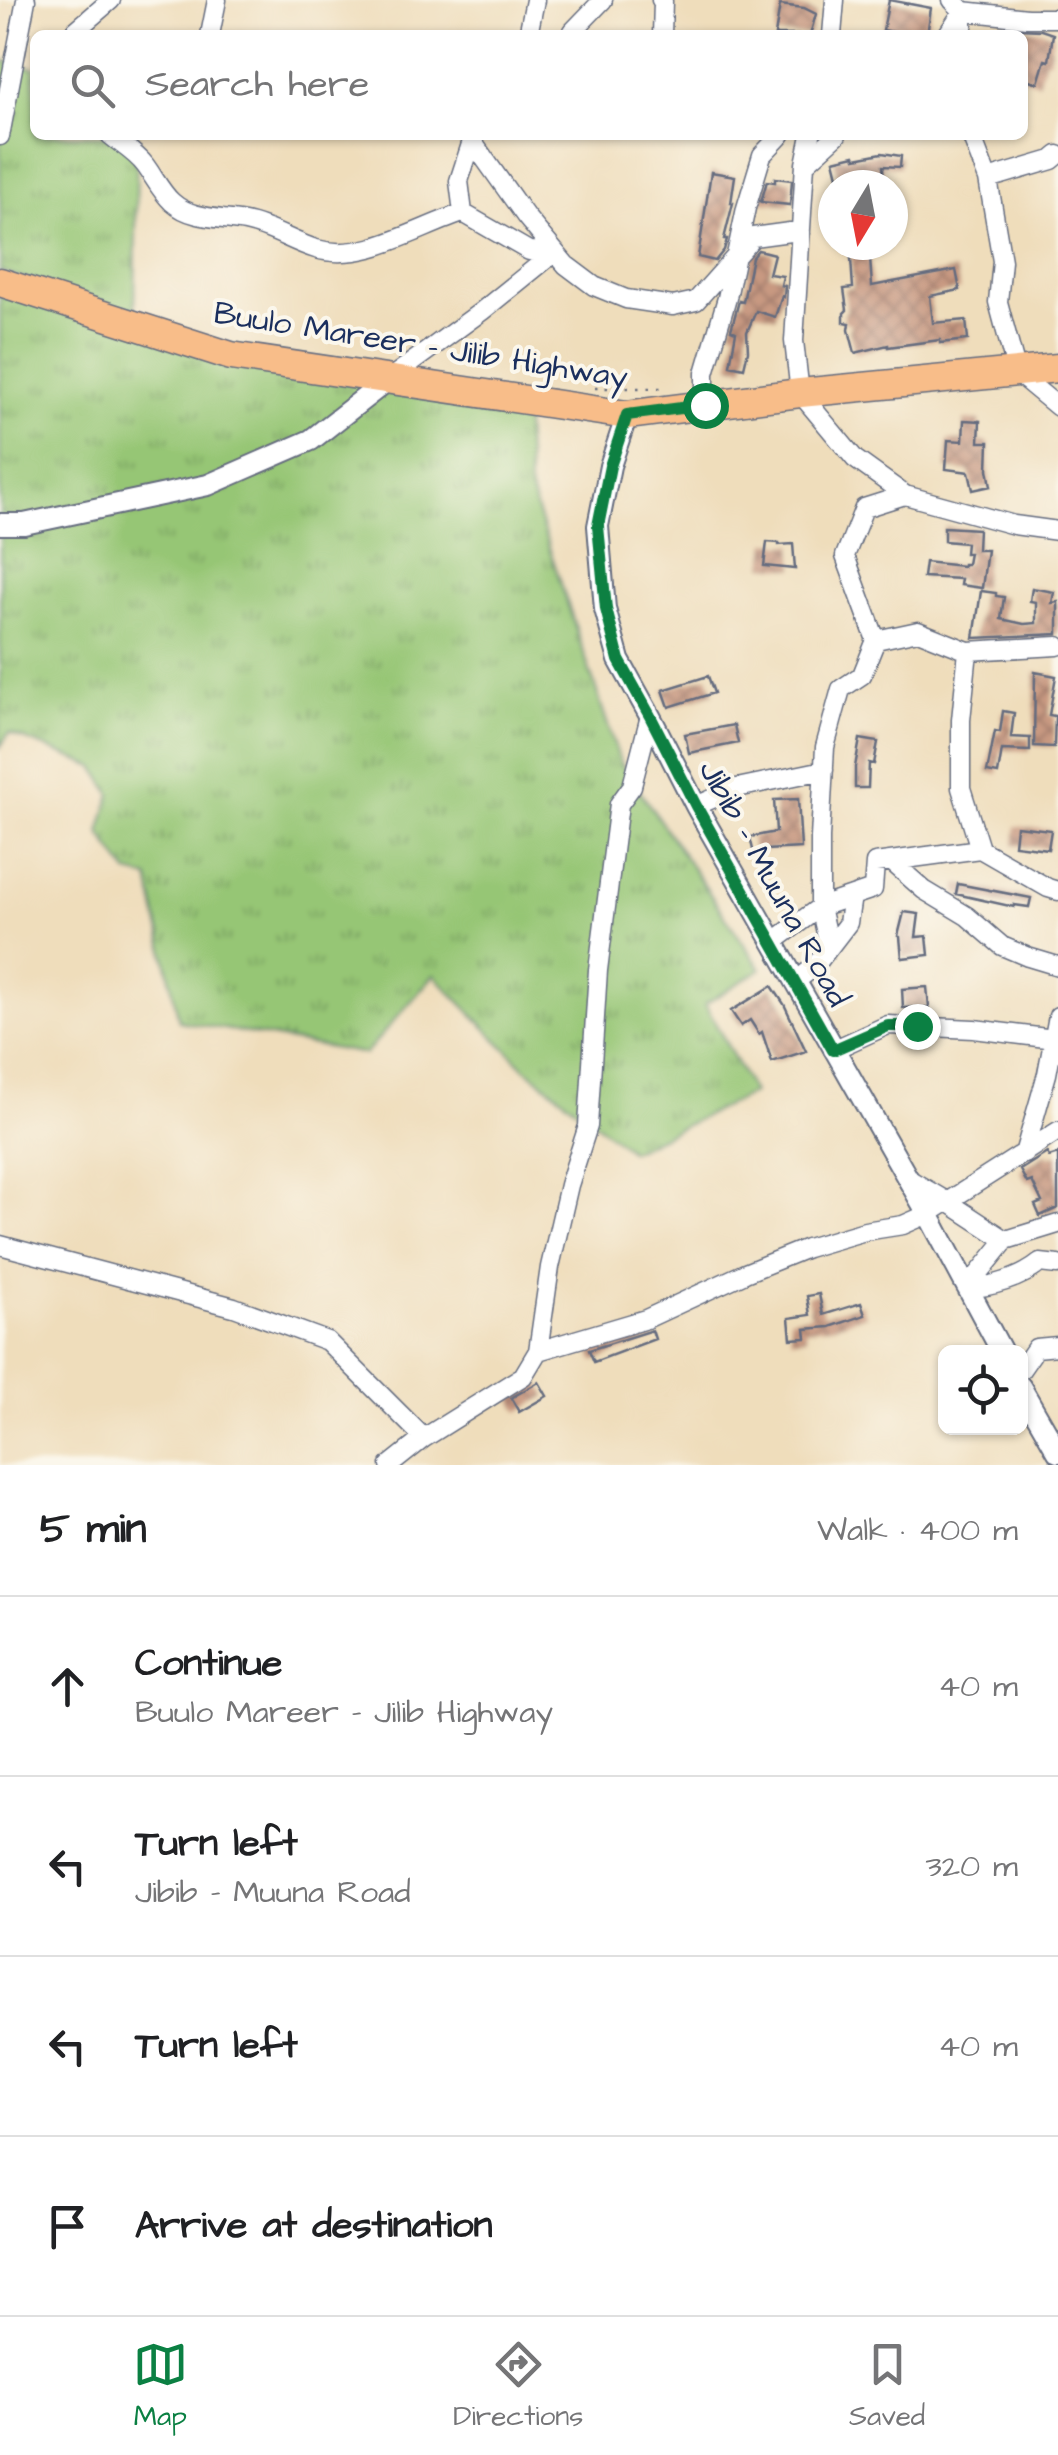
<!DOCTYPE html>
<meta charset="utf-8">
<style>
:root{--surface:#fff;--page:#f6f6f6;--text:#202124;--muted:#757577;--line:#e0e0e0;--accent:#0b8043}
body{margin:0;font-family:"Architects Daughter",sans-serif;background:var(--page);color:var(--text)}
.controls{position:absolute;right:30px;bottom:30px;display:grid;overflow:hidden;border-radius:15px;box-shadow:0 2px 8px #0004}
.controls button{width:90px;height:90px;display:grid;place-items:center;padding:0;border:0;border-bottom:2px solid var(--line);background:var(--surface);color:var(--text);font:50px sans-serif}
.compass{position:absolute;left:818px;top:170px;width:90px;height:90px;border-radius:50%;background:var(--surface);box-shadow:0 2px 8px #0004;rotate:190deg}
.stop{position:absolute;width:30px;height:30px;margin:-22px;border:8px solid #0b8043;border-radius:50%;background:#fff}
.stop.end{background:#0b8043;border-color:#fff;box-shadow:0 2px 10px #0008}
.list{margin:0;padding:0;list-style:none}
h2{display:flex;justify-content:space-between;align-items:center;height:130px;margin:0;padding:0 40px;font-size:42px}
h2 small{font-size:32px;font-weight:400;color:var(--muted)}
.list li{display:grid;grid-template-columns:65px 1fr auto;gap:30px;align-items:center;box-sizing:border-box;height:180px;padding:0 40px;border-top:2px solid var(--line)}
.list b{display:block;font-size:38px;white-space:nowrap}
.list p{margin:0;font-size:32px;white-space:nowrap;color:var(--muted)}
.list em{font-size:32px;font-style:normal;color:var(--muted)}
.icon{flex:none;width:55px;height:55px;fill:none;stroke:currentColor;stroke-width:2;stroke-linecap:round;stroke-linejoin:round}
.map{position:relative;flex:none;width:1058px;height:1465px;overflow:hidden}
.search{position:absolute;background:var(--surface);box-shadow:0 2px 8px #0004;left:30px;right:30px;top:30px;height:110px;display:flex;align-items:center;gap:25px;box-sizing:border-box;padding:0 35px;border-radius:15px;color:var(--muted);font-size:38px}
.sheet{height:850px;background:var(--surface)}
nav{display:flex;justify-content:space-around;align-items:center;box-sizing:border-box;height:140px;border-top:2px solid var(--line);background:var(--surface);font-size:28px;color:var(--muted)}
nav a{display:grid;justify-items:center;gap:5px}
nav .on{color:var(--accent)}
.map>svg:first-child{display:block}
.grass{fill:url(#grass-tufts);stroke:#587a6a;stroke-width:2.5}
.building{fill:url(#building-cross-hatch)}
.lines{fill:none;stroke-linecap:round;stroke-linejoin:round}
.minor-casing{stroke:#656c7f;stroke-width:21}
.tertiary-casing{stroke:#656c7f;stroke-width:24}
.primary-casing{stroke:#656c7f;stroke-width:31}
.path{stroke:#656c7f;stroke-width:2.5;stroke-dasharray:2.5 8;stroke-linecap:butt}
.minor{stroke:#fff;stroke-width:18}
.tertiary{stroke:#fff;stroke-width:20}
.primary{stroke:#f8bd89;stroke-width:28}
.route{stroke:#0b8043;stroke-width:12}
.labels{text-anchor:middle;stroke-width:8;stroke-linejoin:round;paint-order:stroke}
.street-label{font-size:32px;fill:#1b2f5e;stroke:#fbf7ec}
</style>
<div class="map">
<svg width="1058" height="1465" viewBox="0 0 1058 1465">
<defs>
<pattern id="grass-tufts" width="24" height="20" patternUnits="userSpaceOnUse" patternTransform="scale(2.5)"><rect width="24" height="20" fill="#96c675"/><path d="M3 7l-1-3M5 7V3M7 7l1-3M15 17l-1-3M17 17v-4M19 17l1-3" fill="none" stroke="#7aa163"/></pattern>
<pattern id="building-cross-hatch" width="8" height="8" patternUnits="userSpaceOnUse" patternTransform="scale(2.5)"><rect width="8" height="8" fill="#c89981"/><path d="M0 0l8 8M0 8l8-8" fill="none" stroke="#a27d6d"/></pattern>
</defs>
<rect width="100%" height="100%" fill="#fbf7ec"/>
<filter id="ink" filterUnits="userSpaceOnUse"><feTurbulence type="fractalNoise" baseFrequency=".01" numOctaves="2"/><feDisplacementMap in="SourceGraphic" scale="20" xChannelSelector="R" yChannelSelector="G"/><feConvolveMatrix kernelMatrix="1 2 1 2 8 2 1 2 1" color-interpolation-filters="sRGB"/></filter>
<filter id="wash" filterUnits="userSpaceOnUse"><feTurbulence type="fractalNoise" baseFrequency=".0048" numOctaves="4" result="noise"/><feDisplacementMap in="SourceGraphic" scale="40" xChannelSelector="R" yChannelSelector="G"/><feGaussianBlur stdDeviation="2.25" result="paint"/><feColorMatrix in="noise" values="0 0 0 0 0 0 0 0 0 0 0 0 0 0 0 0 0 1.4 0 .05"/><feComposite in="paint" operator="in"/></filter>
<g filter="url(#wash)">
<rect width="100%" height="100%" fill="#efddbb"/>
<path class="grass" d="M0,60L35,68V135H137L135,313L0,271Z
M0,295L524,411L529,487L620,762L761,969L705,1004L753,1093L631,1151L526,1069L434,975L365,1054L179,1021L149,878L128,873L100,833L111,794L95,767L9,733L0,747Z"/>
<g id="blocks">
<path class="building" d="M889,0L931,8L927,35H909L883,30Z
M780,5L804,8L816,14L810,35H775Z
M1017,29L1041,30L1053,34L1049,61L1045,60L1038,83L1023,78V34L1017,33Z
M882,153L901,156L900,167L883,166L884,185H866V178L840,184L834,160L855,155L856,158Z
M711,172L735,176L731,203H733L724,239H727L724,250L715,261L698,257Z
M775,178L792,180L790,205L761,202L767,181L775,182Z
M850,245H869L872,286L956,270L960,290L930,296L933,323L966,320L968,340L940,343V340L888,347V345L855,353L849,330L850,323L844,322V313L847,310L844,289L853,288Z
M758,250L774,254L769,274L783,276L781,285L785,286L784,297L782,296L775,317L756,311L747,332L748,351L744,368L730,365L736,332L731,330L739,301L743,302L752,257Z
M964,420L980,421L979,442H989L988,469L991,486L973,490L969,472L946,469L948,440L963,441Z
M944,527L978,529L977,550H987L982,588L960,585L961,579L923,577L925,562L963,566V564H967L969,553H965L966,543L944,541Z
M767,542L779,543V545L793,544L795,569L764,566Z
M1032,588L1054,592L1052,603L1058,602V634L974,638L981,591L996,593V596L1004,597L1001,619L1024,624L1036,623V602L1030,601Z
M1035,672L1056,676L1049,715L1055,716L1054,747L1034,746Z
M708,676L714,693L669,707L663,690Z
M1003,711L1014,713L1011,737L1030,738V751L1002,750L998,774L987,772L995,731L1000,732Z
M734,725L738,743L689,753L685,734Z
M860,739L878,742L874,764L869,763L868,788H855V767Z
M798,799L801,848L765,850V852L754,854L750,837L776,832L774,800Z
M1016,826L1051,830L1048,849L1014,845Z
M958,884L1031,898L1029,907L1014,905V907L956,894Z
M904,912L919,914L916,937L927,936L929,955L902,958L900,937L898,936Z
M772,986L784,1004L806,1051L772,1062L762,1032L759,1034L750,1020L741,1026L731,1011Z
M927,987L929,1007L903,1008L902,989Z
M1047,1153L1049,1157L1058,1154V1208L1040,1216L1035,1205L1042,1202L1032,1181L1027,1183L1020,1170Z
M819,1294L823,1315L861,1303L865,1315L830,1327L805,1329L806,1338L791,1339L789,1318L810,1315L807,1296Z
M652,1330L655,1339L594,1362L589,1350Z
M539,1382L547,1396L519,1412L511,1398Z"/>
</g>
</g>
<g filter="url(#ink)">
<use href="#blocks" fill-opacity="0" stroke="#656c7f" stroke-width="2.5"/>
<g class="lines">
<defs>
<path id="minor" d="M661,0L663,1L662,35
M952,0L963,11V35
M573,31L603,0
M75,35V31L111,0
M210,35L217,0
M528,35L535,0
M832,35L835,0
M947,35L963,11L1027,18H1058
M110,135C122,145 136,153 145,165C154,177 161,192 172,202C192,220 220,217 245,222C271,227 292,242 316,249C364,263 419,227 463,213
M473,135L472,141L526,217L566,265L594,286L626,299L673,306L696,301L753,237L790,232L801,233
M811,135L805,164L794,341L800,393L855,459L905,495L1014,525L1058,531
M971,135L988,179L1002,261L998,302L1017,373L1058,407
M0,136L26,0
M472,141L459,181L463,213L529,251L555,252
M805,164L837,135
M988,179L1052,160L1058,155
M389,379L482,311L555,252
M705,405V373L727,298L746,208L762,155L781,135
M876,640L918,631L968,651L1058,646
M968,651L961,720V788L980,849L1048,888L1058,891
M696,806L737,788L824,770
M891,861L924,890L967,916L1002,946L1028,957L1058,966
M773,942L820,907V838L825,747L841,689L862,675L876,640L845,556L864,508L905,495
M829,946L820,907L873,889L875,863L980,849
M795,982L815,966L848,923L852,896
M833,1050L888,1025L974,1029L1054,1039
M1024,1154L1047,1074L1058,1016
M907,1178L948,1202L1006,1240L1058,1224
M0,1245L234,1307L327,1341L424,1438
M967,1288C990,1288 1022,1278 1040,1263L1058,1265
M967,1288L1006,1240
M538,1351L550,1267L569,1185L588,1126L598,970L619,804L632,786L650,716
M1020,1371L1036,1348L1058,1346
M390,1465L424,1438L523,1376L538,1351L646,1319L745,1273L807,1248L865,1231L903,1225L928,1214L1058,1131"/>
<path id="tertiary" d="M627,415L610,466L598,526L605,609L619,660L650,716L696,806L928,1214L1002,1352
M0,524H24L208,485L311,440L389,379
M1020,1386L1058,1452"/>
<path id="primary" d="M0,282L231,356L627,415L800,393L1058,368"/>
</defs>
<use href="#minor" class="minor-casing"/>
<use href="#tertiary" class="tertiary-casing"/>
<use href="#primary" class="primary-casing"/>
<path class="path" d="M595,388H662"/>
<use href="#minor" class="minor"/>
<use href="#tertiary" class="tertiary"/>
<use href="#primary" class="primary"/>
</g>
</g>
<g class="lines" filter="url(#ink)">
<path class="route" d="M705,405L627,415L610,466L598,526L606,609L619,660L650,716L696,806L833,1050L888,1026H917"/>
</g>
<g class="labels">
<g class="street-label">
<text transform="translate(421 344) rotate(9)" y="11">Buulo Mareer - Jilib Highway</text>
<text transform="translate(775 883) rotate(61)" y="11">Jibib - Muuna Road</text>
</g>
</g>
</svg>
<div class="controls">
<button><svg class="icon" aria-label="locate" viewBox="0 0 24 24"><circle cx="12" cy="12" r="6"/><path d="M12 2v4M12 18v4M2 12h4M18 12h4"/></svg></button>
</div>
<svg class="compass" viewBox="-18 -18 36 36"><path d="M0-13l5 13h-10z" fill="#e53935"/><path d="M0 13l5-13h-10z" fill="#757577"/></svg>
<div class="stop" style="left:705px;top:405px"></div>
<div class="stop end" style="left:917px;top:1026px"></div>
<div class="search"><svg class="icon" aria-label="search" viewBox="0 0 24 24"><circle cx="10" cy="10" r="6"/><path d="M15 15l6 6"/></svg>Search here</div>
</div>
<section class="sheet">
<h2>5 min<small>Walk · 400 m</small></h2>
<ul class="list">
<li><svg class="icon" aria-label="ahead" viewBox="0 0 24 24"><path d="M12 20V5M6 11l6-6 6 6"/></svg><div><b>Continue</b><p>Buulo Mareer - Jilib Highway</p></div><em>40 m</em></li>
<li><svg class="icon" aria-label="left" viewBox="0 0 24 24"><path d="M17 20v-9H6M10 6l-5 5 5 5"/></svg><div><b>Turn left</b><p>Jibib - Muuna Road</p></div><em>320 m</em></li>
<li><svg class="icon" aria-label="left" viewBox="0 0 24 24"><path d="M17 20v-9H6M10 6l-5 5 5 5"/></svg><div><b>Turn left</b></div><em>40 m</em></li>
<li><svg class="icon" aria-label="arrive" viewBox="0 0 24 24"><path d="M6 21V4h12l-3 4 3 4H6"/></svg><div><b>Arrive at destination</b></div></li>
</ul>
</section>
<nav>
<a class="on"><svg class="icon" aria-label="map" viewBox="0 0 24 24"><path d="M3 6l6-2 6 2 6-2v14l-6 2-6-2-6 2zM9 4v14M15 6v14"/></svg>Map</a>
<a><svg class="icon" aria-label="directions" viewBox="0 0 24 24"><path d="M12 3l9 9-9 9-9-9zM9 14v-3h6M13 9l2 2-2 2"/></svg>Directions</a>
<a><svg class="icon" aria-label="saved" viewBox="0 0 24 24"><path d="M7 4h10v16l-5-4-5 4z"/></svg>Saved</a>
</nav>
